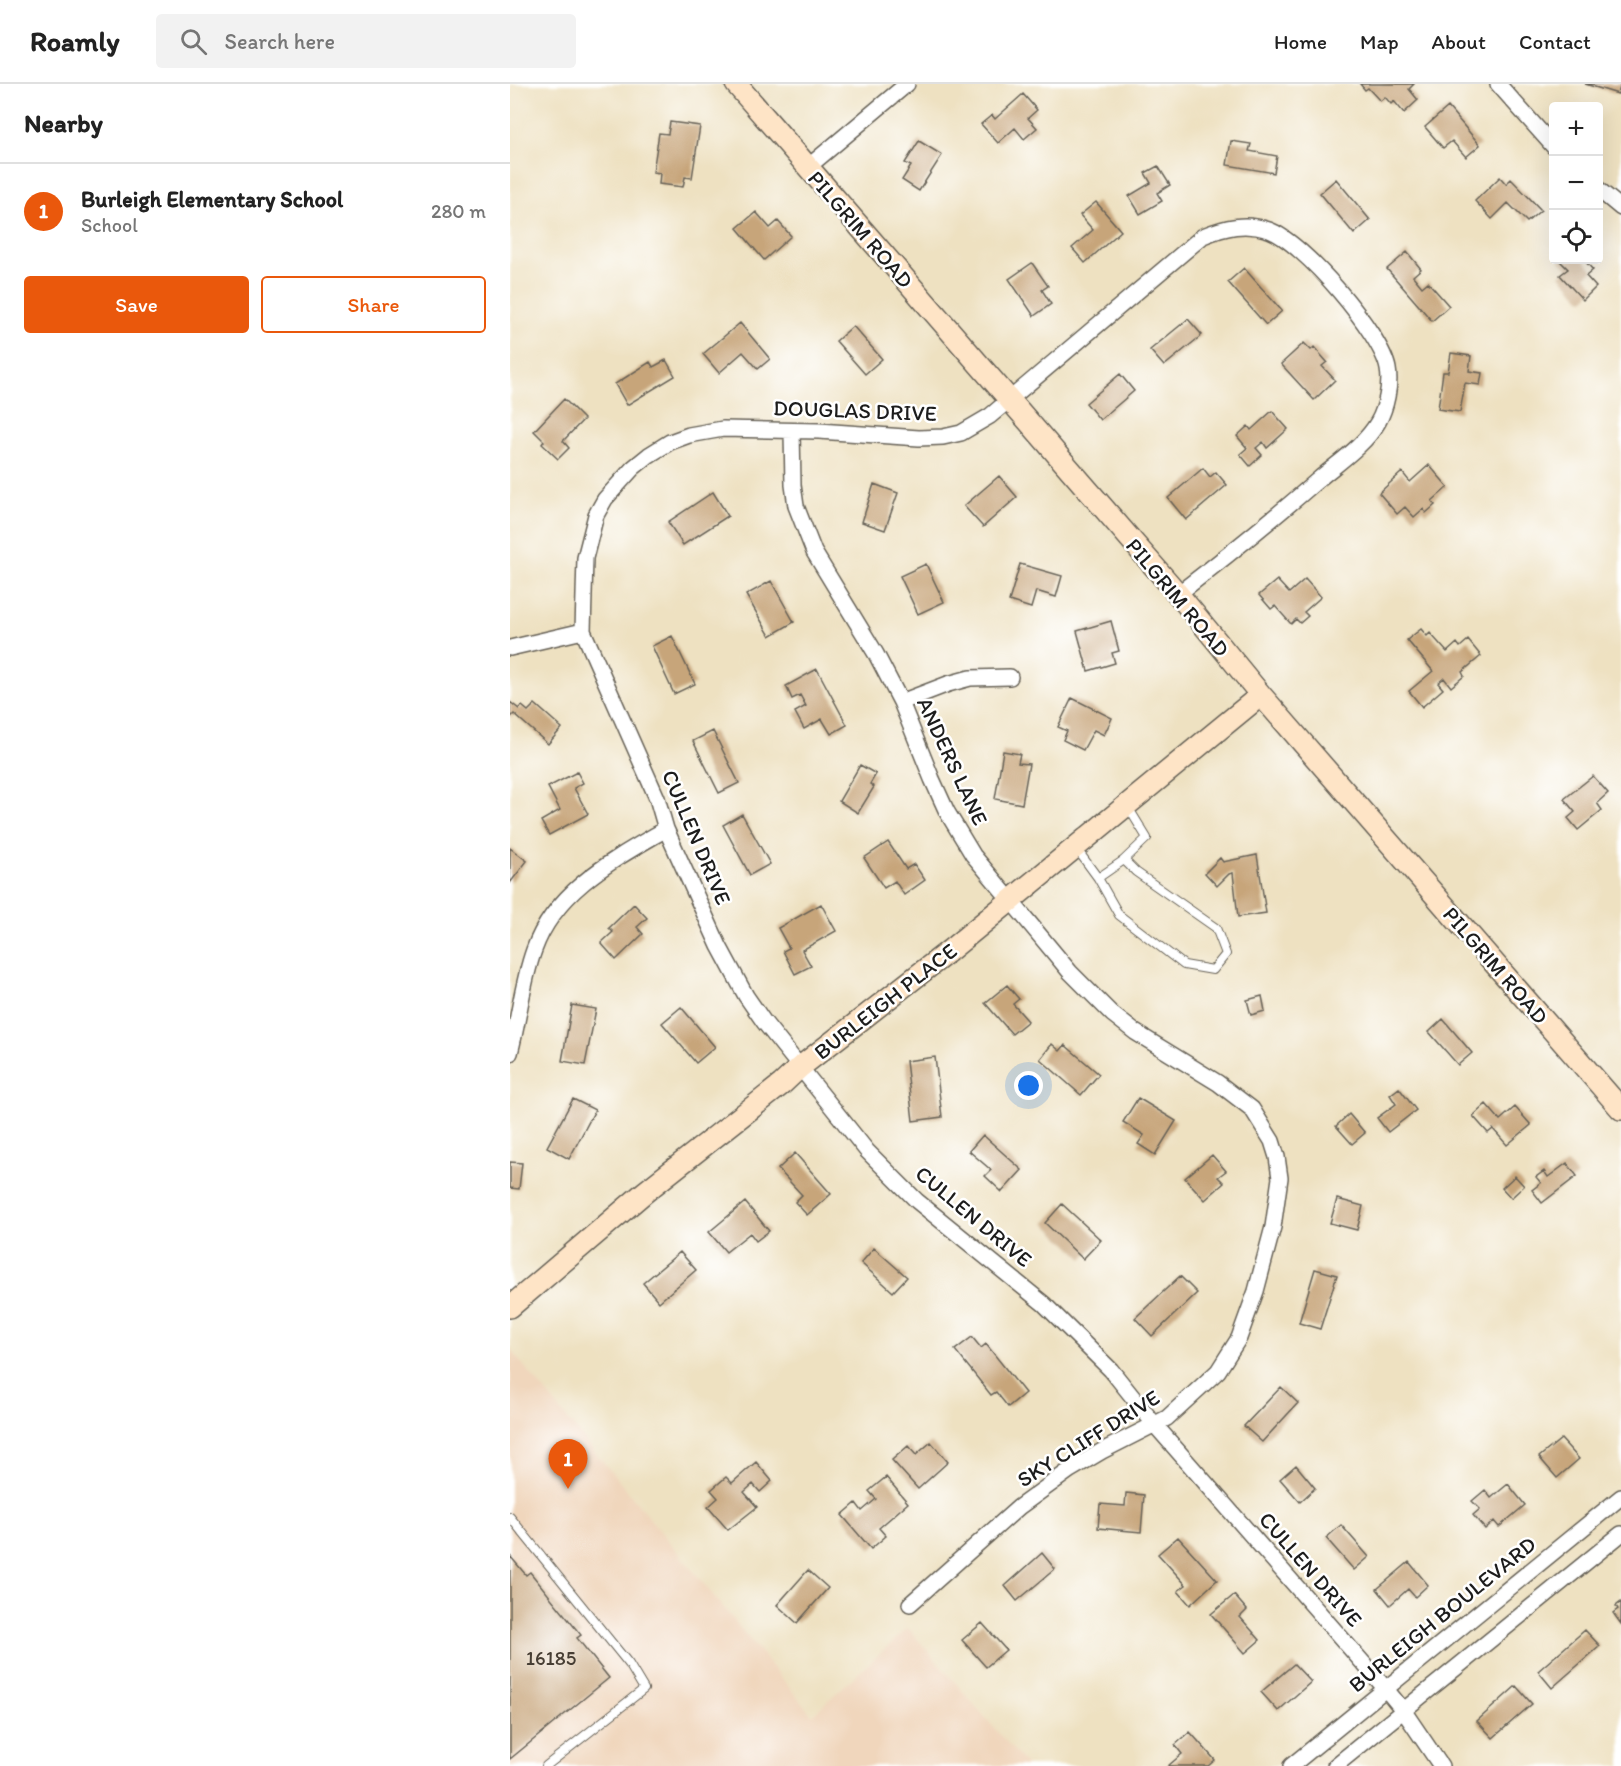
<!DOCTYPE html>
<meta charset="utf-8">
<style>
:root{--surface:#fff;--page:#f2f2f2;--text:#222;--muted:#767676;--line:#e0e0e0;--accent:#ea580c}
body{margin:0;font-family:Itim,sans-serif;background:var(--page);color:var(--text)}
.controls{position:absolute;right:18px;top:18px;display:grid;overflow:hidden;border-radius:6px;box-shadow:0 6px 24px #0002}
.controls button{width:54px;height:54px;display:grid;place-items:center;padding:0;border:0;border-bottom:2px solid var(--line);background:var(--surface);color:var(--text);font:30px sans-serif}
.you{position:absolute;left:519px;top:1002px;width:21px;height:21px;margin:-15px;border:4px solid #fff;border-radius:50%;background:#1a73e8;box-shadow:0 0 0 9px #1a73e833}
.badge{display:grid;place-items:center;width:39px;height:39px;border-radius:50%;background:var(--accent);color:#fff;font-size:20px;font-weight:700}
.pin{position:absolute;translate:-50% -50px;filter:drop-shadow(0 2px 3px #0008)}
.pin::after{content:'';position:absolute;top:32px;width:21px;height:18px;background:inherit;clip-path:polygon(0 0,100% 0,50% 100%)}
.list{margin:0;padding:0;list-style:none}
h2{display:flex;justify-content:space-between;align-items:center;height:78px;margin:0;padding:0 24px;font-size:26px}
h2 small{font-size:20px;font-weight:400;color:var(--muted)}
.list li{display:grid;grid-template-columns:39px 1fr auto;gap:18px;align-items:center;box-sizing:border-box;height:96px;padding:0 24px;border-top:2px solid var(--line)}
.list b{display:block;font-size:22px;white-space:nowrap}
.list p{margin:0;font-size:20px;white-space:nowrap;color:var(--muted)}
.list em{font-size:20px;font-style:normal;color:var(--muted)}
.actions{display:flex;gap:12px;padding:18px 24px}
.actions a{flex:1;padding:14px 0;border:2px solid var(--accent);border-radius:6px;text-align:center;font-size:21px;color:var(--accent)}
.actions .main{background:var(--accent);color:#fff}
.icon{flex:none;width:33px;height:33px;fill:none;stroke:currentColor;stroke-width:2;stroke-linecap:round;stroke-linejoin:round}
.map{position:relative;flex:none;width:1111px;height:1682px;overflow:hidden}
header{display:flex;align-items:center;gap:36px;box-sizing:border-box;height:84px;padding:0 30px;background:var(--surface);border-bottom:2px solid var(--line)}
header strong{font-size:28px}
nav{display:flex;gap:33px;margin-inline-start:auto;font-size:21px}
.search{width:420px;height:54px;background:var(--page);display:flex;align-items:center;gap:15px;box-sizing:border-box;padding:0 21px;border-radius:6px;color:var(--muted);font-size:22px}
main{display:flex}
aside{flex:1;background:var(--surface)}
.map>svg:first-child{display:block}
.built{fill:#f0d6bc}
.building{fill:#c7a57a}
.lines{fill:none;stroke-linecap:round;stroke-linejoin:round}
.lane-casing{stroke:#666156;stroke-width:10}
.street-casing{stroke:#666156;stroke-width:18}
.secondary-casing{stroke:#666156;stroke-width:24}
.lane{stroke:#fff;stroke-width:8}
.street{stroke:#fff;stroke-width:15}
.secondary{stroke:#fee4c6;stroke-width:21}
.labels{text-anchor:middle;stroke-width:5;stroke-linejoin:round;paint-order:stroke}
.number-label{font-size:20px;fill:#473e34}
.street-label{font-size:22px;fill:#1c1c1c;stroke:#fff}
</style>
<header>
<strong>Roamly</strong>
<div class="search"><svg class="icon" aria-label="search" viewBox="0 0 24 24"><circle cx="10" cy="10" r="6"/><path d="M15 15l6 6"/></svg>Search here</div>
<nav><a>Home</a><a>Map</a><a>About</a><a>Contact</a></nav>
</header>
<main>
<aside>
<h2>Nearby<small></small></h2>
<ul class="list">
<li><span class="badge">1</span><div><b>Burleigh Elementary School</b><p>School</p></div><em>280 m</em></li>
</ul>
<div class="actions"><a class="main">Save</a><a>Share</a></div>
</aside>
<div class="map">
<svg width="1111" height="1682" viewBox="0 0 1111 1682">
<rect width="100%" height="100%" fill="#fff"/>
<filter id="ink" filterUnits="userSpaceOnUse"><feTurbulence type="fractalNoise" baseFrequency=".0167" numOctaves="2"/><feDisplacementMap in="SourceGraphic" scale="12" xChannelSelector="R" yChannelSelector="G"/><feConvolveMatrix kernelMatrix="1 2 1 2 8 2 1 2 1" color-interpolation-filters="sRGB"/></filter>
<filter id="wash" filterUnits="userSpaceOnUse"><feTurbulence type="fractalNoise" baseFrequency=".008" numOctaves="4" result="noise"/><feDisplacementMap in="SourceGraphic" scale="24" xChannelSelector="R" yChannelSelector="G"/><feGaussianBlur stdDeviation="1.35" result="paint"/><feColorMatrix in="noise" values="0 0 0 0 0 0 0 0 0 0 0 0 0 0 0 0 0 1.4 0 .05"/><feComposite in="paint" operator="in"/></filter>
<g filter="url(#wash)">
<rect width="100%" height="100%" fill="#eee1c1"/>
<path class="built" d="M0,1265L302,1631L398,1544L517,1682H0Z"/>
<g id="blocks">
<path class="building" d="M850,0H904L899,5L908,16L894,29L884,17L881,20L875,13L870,17L858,4L855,6Z
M1075,0H1111L1108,10Z
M513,10L527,26L518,34L527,44L514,55L505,44L488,59L471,40L482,31L485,35Z
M938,23L970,61L956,73L942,57L933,64L915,43Z
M160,38L190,42L182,94L175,93L173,103L149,100L150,89L143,88L149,49L158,50Z
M409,57L432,71L409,107L392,96L401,82L395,79Z
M721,57L741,60L739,67L767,72L764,89L717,81Z
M648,82L660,101L647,109L652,117L630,130L619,112L641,99L635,89Z
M990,93L996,100L1001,95L1031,126L1017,138L998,119L982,135L965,117Z
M826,95L860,136L844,150L810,109Z
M586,118L611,147L575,179L562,164L583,146L570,131Z
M246,128L260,144L268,137L281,152L254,176L227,144Z
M897,168L911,185L903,192L912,203L918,198L939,222L922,237L877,185Z
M1049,176H1074L1083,186L1076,192L1086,203L1073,216L1050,191L1058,185Z
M522,179L538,202L532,206L541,220L524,232L499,195Z
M734,184L772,227L756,241L718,198Z
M678,235L692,251L654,282L640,266Z
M230,239L260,275L248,285L233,268L209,289L193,270Z
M343,242L372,275L355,290L326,257Z
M794,259L801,266L804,263L817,278L812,282L825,296L804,316L771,280Z
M941,269L961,272L959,287L972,289L970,301L955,299L950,328L928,325L933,288H938Z
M156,276L165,292L117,321L105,300L140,278L143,283Z
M610,290L624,307L590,336L576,319Z
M54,315L74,335L53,357L59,364L48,375L32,360L34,357L24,347Z
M762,327L778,345L757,364L753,358L746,364L752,371L740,382L730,370L737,364L727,352L738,342L741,346Z
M919,381L938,403L922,417L925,421L916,429L913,425L904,433L895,423L887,430L869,409L892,388L900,398Z
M693,384L700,393L706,388L717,401L676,436L658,414Z
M489,392L507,413L473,443L454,422Z
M364,400L388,409L375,446L352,438Z
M203,408L218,432L173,461L158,438Z
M416,480L434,518L408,530L390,492Z
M510,480L552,492L546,513L526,507L521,524L499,517Z
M795,495L811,513L794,528L798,532L790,539L786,535L781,540L765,522L761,525L749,511L767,496L779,509Z
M261,497L284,538L260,552L236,511Z
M601,537L609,567L602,569L605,579L578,587L567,547Z
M911,545L917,552L920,549L937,568L947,559L950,563L958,556L971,572L952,588L954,592L941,603L934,594L928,599L933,605L912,623L899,607L923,587L897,556Z
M162,552L185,600L164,610L142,562Z
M307,585L337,641L321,650L312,635L294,645L285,628L296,622L290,611L282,615L276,602Z
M562,614L602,634L594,651L584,646L573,666L553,656L557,647L548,643Z
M0,618L9,625L12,622L18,627L25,620L52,644L38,660L4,630L0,634Z
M203,647L229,699L209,709L183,657Z
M493,667L510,670L508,679L519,680L512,720L485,715Z
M350,681L366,690L360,700L364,703L348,729L329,717Z
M67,688L73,699L64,704L78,730L39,751L31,737L50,726L38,703Z
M1083,692L1098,709L1087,719L1092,726L1068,746L1058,734L1065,728L1054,715Z
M232,730L260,780L240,791L213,741Z
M378,758L396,785L404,780L415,796L394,811L385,797L374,804L354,774Z
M0,764L17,777L0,799Z
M747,771L756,829L728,833L723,789L719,790L707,802L695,789L710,774L713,778Z
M124,820L137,834L127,843L133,850L106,876L91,859L103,848L99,844Z
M311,820L326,847L292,866L301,882L285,890L273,867L279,864L268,844Z
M497,901L509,915L503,920L518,937L502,950L475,919Z
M752,912L755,927L741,931L737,916Z
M62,921L86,925L75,981L52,977Z
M171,923L205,963L186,979L152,939Z
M933,935L962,969L948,981L919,948Z
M542,960L550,967L555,961L589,990L571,1011L530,975Z
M425,973L432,1033L403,1037L396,977Z
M889,1004L906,1026L878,1048L867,1034L886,1020L880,1011Z
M628,1014L666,1037L645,1071L628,1060L634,1051L613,1038Z
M63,1015L85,1026L59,1075L37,1063Z
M976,1020L990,1036L1005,1023L1021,1041L997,1061L983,1045L978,1049L963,1032Z
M839,1030L855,1049L842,1060L826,1042Z
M473,1051L512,1086L492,1108L475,1092L481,1086L459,1067Z
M285,1069L321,1110L297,1131L285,1118L292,1111L268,1085Z
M702,1071L716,1087L708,1093L714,1099L695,1116L675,1094Z
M0,1078L12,1079L9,1105L0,1104Z
M1057,1079L1067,1092L1032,1119L1022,1106L1031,1099L1026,1093L1034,1087L1038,1093Z
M1005,1092L1014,1102L1001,1114L992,1104Z
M827,1115L853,1122L847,1146L820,1139Z
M235,1118L259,1147L246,1157L240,1149L216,1168L199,1148Z
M552,1120L591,1156L573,1175L535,1139Z
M364,1164L397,1193L383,1208L351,1179Z
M170,1168L186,1186L149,1218L133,1199Z
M805,1185L827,1191L810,1245L789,1239Z
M670,1192L687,1209L642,1252L625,1234Z
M462,1253L471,1264L476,1260L515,1309L498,1323L486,1308L481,1311L445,1266Z
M771,1303L788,1319L752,1358L734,1342Z
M1051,1355L1069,1375L1047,1394L1029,1373Z
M421,1358L438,1378L408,1405L382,1376L398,1362L406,1371Z
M246,1378L262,1397L250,1408L243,1400L234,1408L247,1423L218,1446L198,1423L208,1414L201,1406L216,1393L222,1399Z
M786,1381L805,1404L790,1418L770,1395Z
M376,1393L398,1419L369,1444L376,1452L361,1465L332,1431L346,1419L352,1427L366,1415L359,1407Z
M998,1400L1015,1421L989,1443L984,1437L975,1445L963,1431L970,1425L962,1417L975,1406L981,1414Z
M616,1409L634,1411L631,1448L588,1444L590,1420L615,1422Z
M831,1441L859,1473L844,1486L816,1454Z
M668,1453L707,1496L680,1521L668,1507L676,1501L648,1470Z
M532,1469L545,1485L507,1517L495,1502Z
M0,1472L16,1491L20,1488L71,1551L67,1554L99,1594L0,1675Z
M899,1478L918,1501L905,1513L898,1505L880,1521L867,1505Z
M298,1486L318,1504L287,1539L267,1521Z
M724,1511L737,1526L730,1533L750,1556L735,1569L701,1530Z
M1111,1518V1540L1103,1529L1108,1525L1106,1522Z
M472,1539L496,1566L476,1583L452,1556Z
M1075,1546L1090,1562L1042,1604L1028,1587Z
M784,1580L801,1598L768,1627L751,1608Z
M1006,1602L1022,1620L983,1654L967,1637Z
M680,1648L705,1676L698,1682H658L672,1670L665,1661Z"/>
</g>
</g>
<g filter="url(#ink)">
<use href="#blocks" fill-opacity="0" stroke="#666156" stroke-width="1.5"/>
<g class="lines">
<defs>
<path id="lane" d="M566,764L588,794L609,831L674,881L703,886L716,870L706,844L626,788L614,776L637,754L618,723
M588,794L614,776
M0,1433L119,1580L134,1605L36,1682"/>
<path id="street" d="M988,0L1044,63
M298,83L397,0
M1088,105L1111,124
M282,347L283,401L286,422L304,468L366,570L391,618L422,695L437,728L463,771L560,888L602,930L625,948L708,999L742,1025L762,1057L767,1073L770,1094L763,1143L746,1207L729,1254L708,1287L657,1334L592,1367L560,1386L509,1423L400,1520
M668,510C716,473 763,435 809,395C829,378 855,361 868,338C876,324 881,301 878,285C872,250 793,158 759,146C735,138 715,143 693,152L480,332L451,349L433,353L409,354L309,347L213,345L179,351L160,358L139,371L123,384L95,415L86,431L75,474L73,547L147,714L156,745L209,862L236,912L254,938L357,1067L407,1117L534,1220L601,1286L645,1341L875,1604L893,1626L931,1682
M0,564L73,547
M391,618L438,600L460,594L500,593
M0,969C9,935 12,899 24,866C45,806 105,775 156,745
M781,1682L1111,1413
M825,1682L1111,1450"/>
<path id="secondary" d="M226,0L668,510L751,611L1111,1025
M0,1223L135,1108L272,1000L289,984L439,867L751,611"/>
</defs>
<use href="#lane" class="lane-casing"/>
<use href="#street" class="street-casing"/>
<use href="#secondary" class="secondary-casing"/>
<use href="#lane" class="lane"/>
<use href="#street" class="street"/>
<use href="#secondary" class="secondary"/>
</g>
</g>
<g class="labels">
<g class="number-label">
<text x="41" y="1581">16185</text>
</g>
<g class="street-label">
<text transform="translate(351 145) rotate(49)" y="8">PILGRIM ROAD</text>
<text transform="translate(345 326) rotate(2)" y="8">DOUGLAS DRIVE</text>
<text transform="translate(668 513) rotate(50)" y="8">PILGRIM ROAD</text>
<text transform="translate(443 677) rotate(65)" y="8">ANDERS LANE</text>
<text transform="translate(187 753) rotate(67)" y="8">CULLEN DRIVE</text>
<text transform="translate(986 881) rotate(49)" y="8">PILGRIM ROAD</text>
<text transform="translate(375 917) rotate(-38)" y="8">BURLEIGH PLACE</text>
<text transform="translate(464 1132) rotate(40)" y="8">CULLEN DRIVE</text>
<text transform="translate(578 1354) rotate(-32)" y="8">SKY CLIFF DRIVE</text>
<text transform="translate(801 1485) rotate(49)" y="8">CULLEN DRIVE</text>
<text transform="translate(932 1530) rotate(-39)" y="8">BURLEIGH BOULEVARD</text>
</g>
</g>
</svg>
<div class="controls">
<button>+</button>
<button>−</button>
<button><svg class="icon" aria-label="locate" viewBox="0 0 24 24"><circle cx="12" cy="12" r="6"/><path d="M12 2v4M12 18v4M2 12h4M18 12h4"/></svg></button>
</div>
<div class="you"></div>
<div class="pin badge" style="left:58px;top:1405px">1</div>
</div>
</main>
